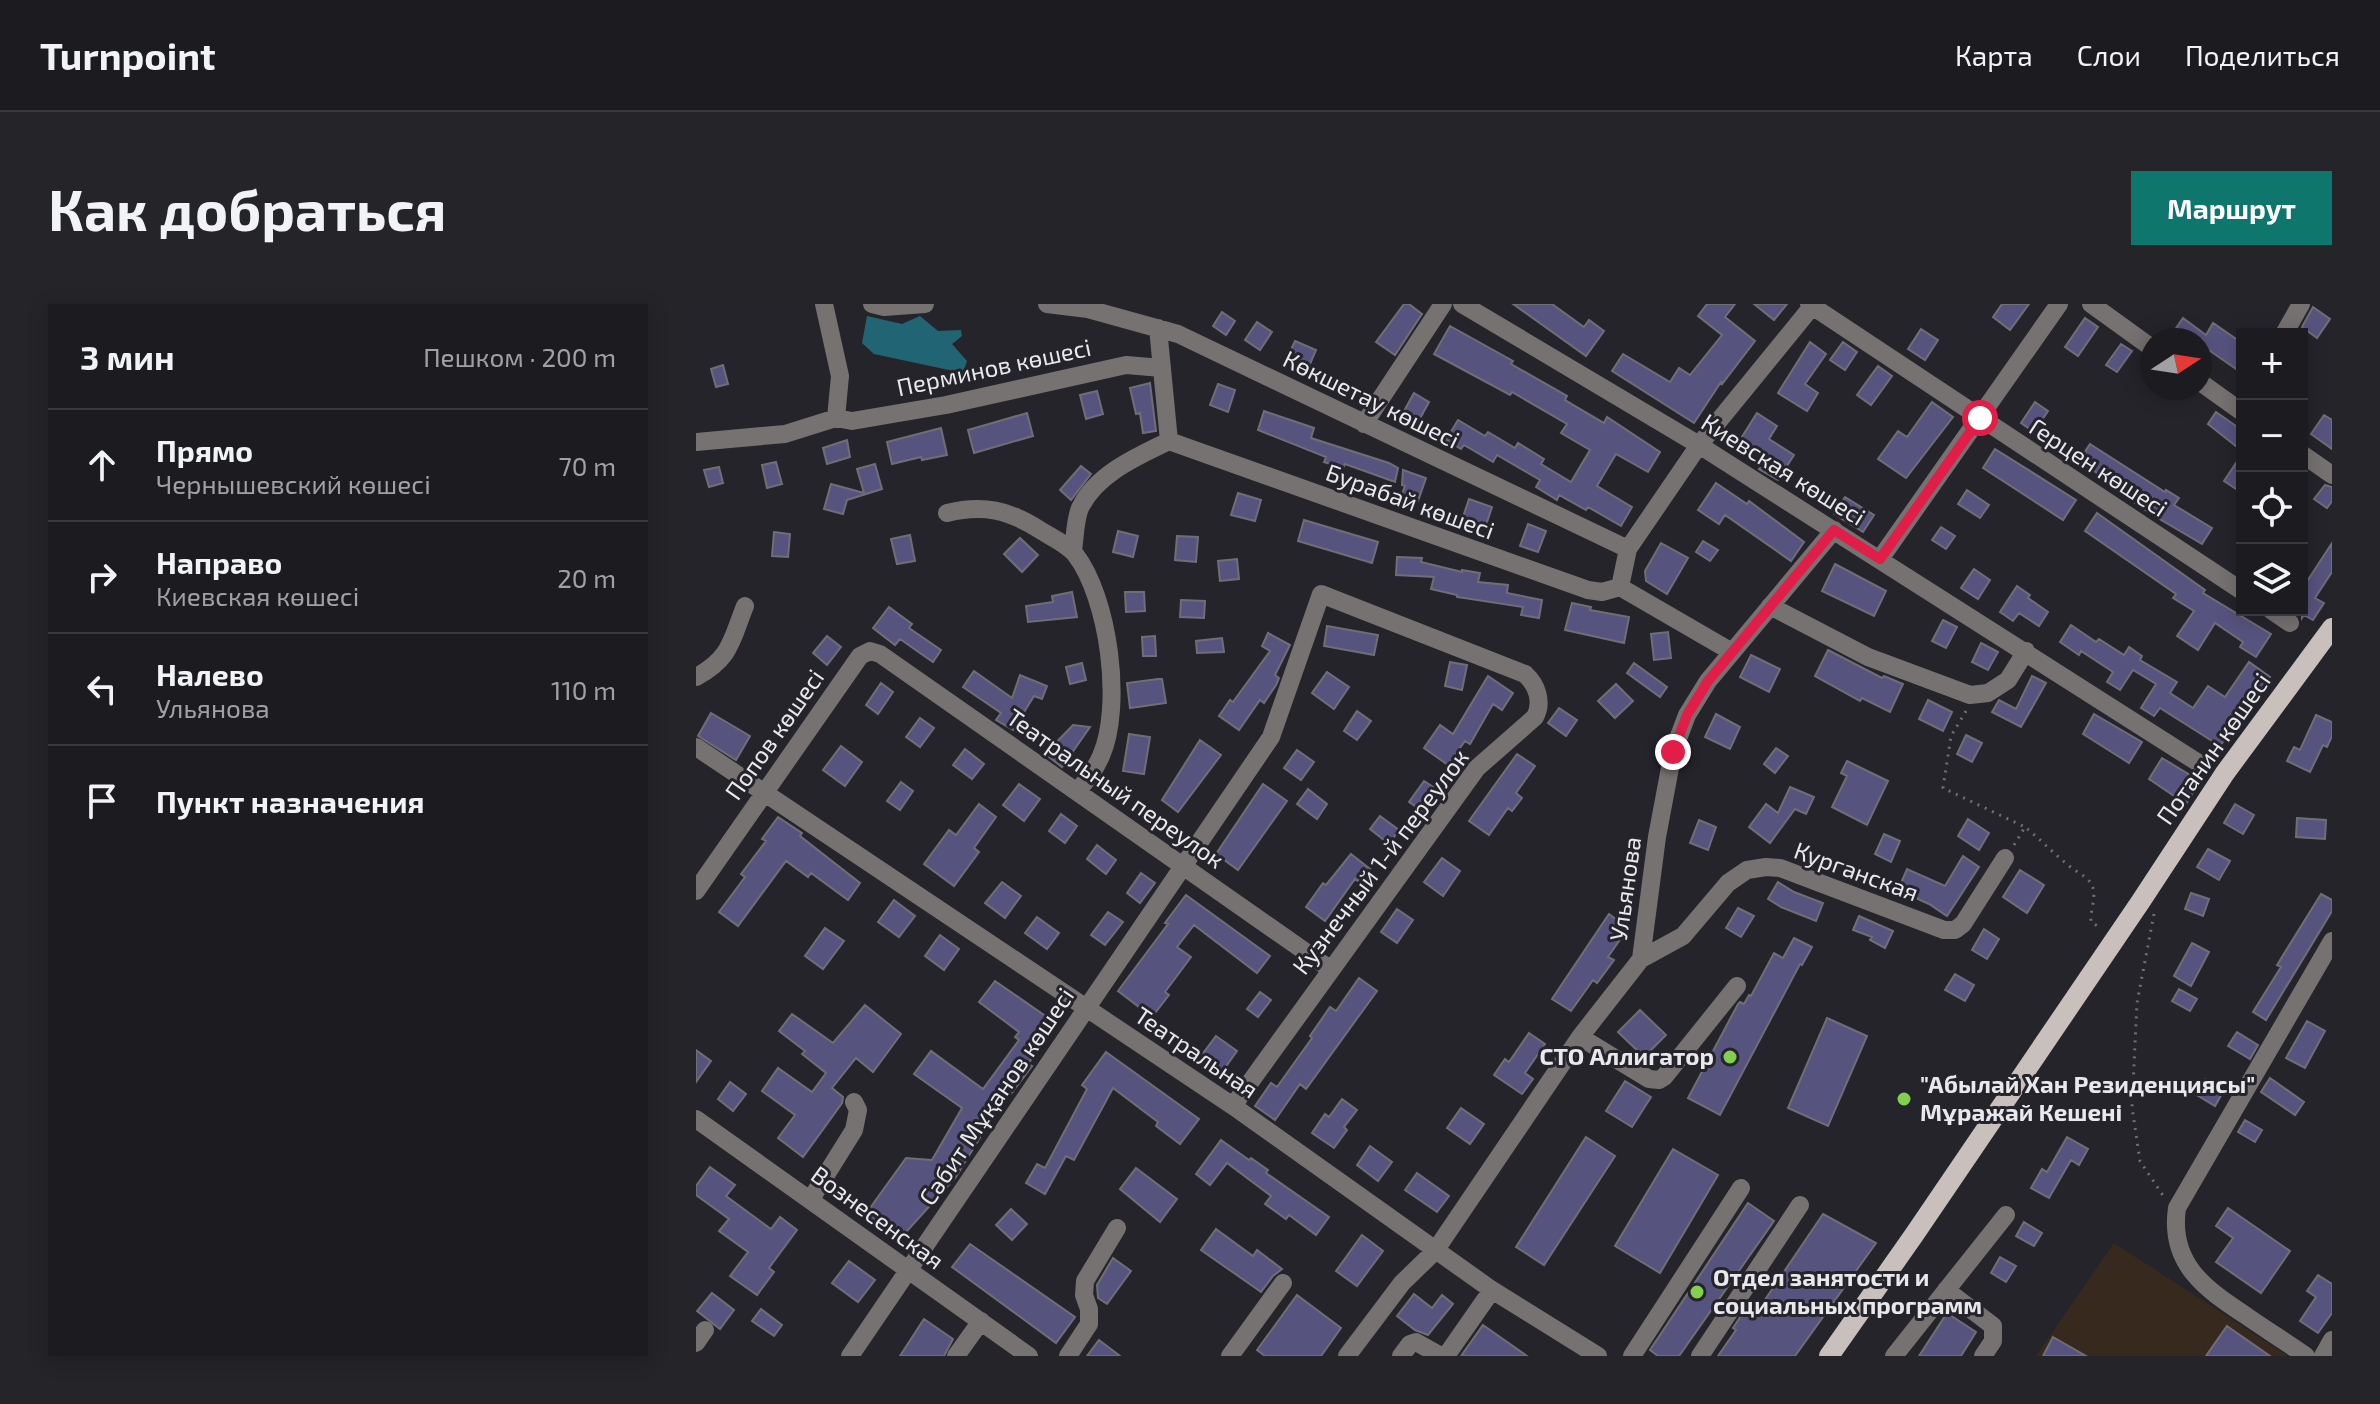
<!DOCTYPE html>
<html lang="ru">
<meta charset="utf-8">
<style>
:root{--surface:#1c1b20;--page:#252429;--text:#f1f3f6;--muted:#a0a1a5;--line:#3a393e;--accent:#0f766e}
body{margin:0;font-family:"Exo 2",sans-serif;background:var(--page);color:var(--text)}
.controls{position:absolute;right:24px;top:24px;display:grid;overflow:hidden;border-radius:0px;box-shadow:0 4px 20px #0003}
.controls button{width:72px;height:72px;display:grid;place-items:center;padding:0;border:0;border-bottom:2px solid var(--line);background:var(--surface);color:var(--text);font:40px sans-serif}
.compass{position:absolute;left:1444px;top:24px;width:72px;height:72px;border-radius:50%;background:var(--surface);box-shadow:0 4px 20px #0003;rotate:78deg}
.stop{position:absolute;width:24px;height:24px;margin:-18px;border:6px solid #e11d48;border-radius:50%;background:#fff}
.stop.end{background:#e11d48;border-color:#fff;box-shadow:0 2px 8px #0008}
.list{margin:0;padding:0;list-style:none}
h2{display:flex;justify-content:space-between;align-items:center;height:104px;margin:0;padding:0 32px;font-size:34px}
h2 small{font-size:26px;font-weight:400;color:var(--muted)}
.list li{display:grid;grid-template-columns:52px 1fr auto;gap:24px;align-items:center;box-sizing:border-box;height:112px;padding:0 32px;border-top:2px solid var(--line)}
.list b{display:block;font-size:30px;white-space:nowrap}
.list p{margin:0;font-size:26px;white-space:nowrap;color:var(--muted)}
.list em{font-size:26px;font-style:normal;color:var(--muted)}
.icon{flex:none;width:44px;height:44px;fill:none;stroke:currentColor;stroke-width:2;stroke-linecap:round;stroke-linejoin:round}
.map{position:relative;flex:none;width:1636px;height:1052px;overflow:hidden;border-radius:0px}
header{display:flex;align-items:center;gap:48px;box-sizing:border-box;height:112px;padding:0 40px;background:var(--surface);border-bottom:2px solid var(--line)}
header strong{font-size:38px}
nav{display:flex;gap:44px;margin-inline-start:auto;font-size:28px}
.intro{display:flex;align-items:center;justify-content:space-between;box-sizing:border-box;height:192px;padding:0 48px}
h1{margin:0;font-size:56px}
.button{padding:20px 36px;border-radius:0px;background:var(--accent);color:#fff;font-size:28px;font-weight:700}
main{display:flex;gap:48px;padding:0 48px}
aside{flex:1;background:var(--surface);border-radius:0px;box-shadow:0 4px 20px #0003}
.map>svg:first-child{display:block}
.commercial{fill:#37291d}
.water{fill:#216575}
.building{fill:#57537f;stroke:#6f6e77;stroke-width:2}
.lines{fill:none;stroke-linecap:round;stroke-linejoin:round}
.path{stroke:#6f6e75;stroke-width:3;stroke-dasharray:2 6;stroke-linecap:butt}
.minor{stroke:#767271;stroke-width:18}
.major{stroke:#c9c0bd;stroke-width:20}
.route{stroke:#e11d48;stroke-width:10}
.poi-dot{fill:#84cf4d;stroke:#25242b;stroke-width:3}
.labels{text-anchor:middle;stroke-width:6;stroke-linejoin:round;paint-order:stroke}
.street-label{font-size:24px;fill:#e8e8ed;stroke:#25242b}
.poi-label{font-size:24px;font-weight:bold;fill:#e8e8ed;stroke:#25242b;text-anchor:start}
</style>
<header>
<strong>Turnpoint</strong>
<nav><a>Карта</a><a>Слои</a><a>Поделиться</a></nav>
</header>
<div class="intro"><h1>Как добраться</h1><a class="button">Маршрут</a></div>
<main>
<aside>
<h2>3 мин<small>Пешком · 200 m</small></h2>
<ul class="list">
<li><svg class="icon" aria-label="ahead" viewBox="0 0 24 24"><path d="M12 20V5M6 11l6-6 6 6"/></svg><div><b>Прямо</b><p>Чернышевский көшесі</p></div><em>70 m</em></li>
<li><svg class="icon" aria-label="right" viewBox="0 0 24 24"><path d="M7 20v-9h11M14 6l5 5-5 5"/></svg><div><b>Направо</b><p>Киевская көшесі</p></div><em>20 m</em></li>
<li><svg class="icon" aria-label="left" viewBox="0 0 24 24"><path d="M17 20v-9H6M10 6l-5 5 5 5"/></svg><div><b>Налево</b><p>Ульянова</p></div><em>110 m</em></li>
<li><svg class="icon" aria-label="arrive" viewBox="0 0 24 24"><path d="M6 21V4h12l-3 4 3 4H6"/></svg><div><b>Пункт назначения</b></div></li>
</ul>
</aside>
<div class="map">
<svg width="1636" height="1052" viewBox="0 0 1636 1052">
<rect width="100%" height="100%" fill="#25242b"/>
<path class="commercial" d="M1418,939L1592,1052H1340Z"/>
<path class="water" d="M171,12L206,20L224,12L242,27L265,26L266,32L256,40L271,57L267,69L178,50L166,39Z"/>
<path class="building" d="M708,0H713L726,10L699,51L680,38Z
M817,0H856L888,23L893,16L908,27L890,52Z
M1011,0H1039L1029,13L1059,37L1026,80L1025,78L998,119L916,67L927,50L974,78L983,64L994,71L1026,31L1002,12Z
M1058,0H1091L1078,16Z
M1306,0H1333L1314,26L1297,13Z
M1617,3L1634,15L1621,34L1606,23Z
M526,8L539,17L530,31L517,22Z
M1389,14L1402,23L1382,52L1369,43Z
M1487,14L1510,31L1517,19L1546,39V69L1504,40L1506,36H1472Z
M561,18L576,28L564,46L549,36Z
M754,22L817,57L815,60L871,92L869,96L908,119L911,113L964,148L952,168L920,150L901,182L936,203L925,222L892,203L890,206L863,191L861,196L840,183L844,176L801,151L797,158L768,141L765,145L750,136L762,116L789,132L792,128L819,144L822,139L848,155L845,160L875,178L894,146L865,129L871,120L816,88L814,91L738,50Z
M1225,25L1242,36L1229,56L1212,45Z
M599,37L620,46L611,67L589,58Z
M1114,38L1130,50L1109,80L1122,89L1111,107L1082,89Z
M1147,38L1161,48L1149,66L1134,56Z
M1425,40L1436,47L1421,68L1410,61Z
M27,61L32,80L20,83L15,65Z
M1182,62L1196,72L1175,101L1161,91Z
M454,79L460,127L447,129L444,109L440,110L434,84Z
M522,80L539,86L532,108L514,101Z
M401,87L407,110L390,115L384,91Z
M718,89L733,98L722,118L707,109Z
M1236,98L1257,113L1210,174L1182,155L1202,127L1211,133Z
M1339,98L1352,107L1338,128L1325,119Z
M568,107L618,124L615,134L693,159L702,164L699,178L649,160L647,164L628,158L630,153L562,126Z
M1520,108L1540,122L1546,120V147L1512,120Z
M331,109L337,132L278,149L272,126Z
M1061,109L1081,122L1073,135L1098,151L1082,176L1063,165L1070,152L1044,136Z
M1628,111L1636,116V145L1615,130Z
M245,124L251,151L226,156L225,153L196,160L191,138Z
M151,136L154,153L131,160L127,144Z
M1394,140L1469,188L1470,186L1483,194L1478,201L1516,224L1506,240L1455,210L1420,186L1422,183L1383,157Z
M1299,145L1380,196L1367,216L1287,164Z
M1546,150V189L1528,177Z
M80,158L86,180L71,184L66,161Z
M179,160L186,185L151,196L147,210L128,205L135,180L168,189L161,165Z
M385,162L395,170L375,196L364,186Z
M23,163L27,179L13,183L8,166Z
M707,166L730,174L722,197L705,192L709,182L706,181Z
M1020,179L1051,200L1053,197L1108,238L1095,257L1029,211L1023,220L1002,206Z
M1629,181L1636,183V197L1631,204L1618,195Z
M1271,186L1293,201L1284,214L1262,200Z
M542,189L565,196L559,217L535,211Z
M1149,193L1178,211L1167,228L1138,210Z
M773,195L796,203L790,221L767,213Z
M1401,209L1509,286L1507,289L1575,330L1560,353L1544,343L1547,338L1519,319L1502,346L1481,332L1498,307L1477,294L1480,290L1389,227Z
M608,216L682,238L676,259L602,237Z
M832,220L850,227L842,248L824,242Z
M1245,223L1259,232L1250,245L1236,236Z
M422,227L442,232L437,253L417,248Z
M78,228L94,230L92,253L76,252Z
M214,231L219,257L201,260L195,235Z
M481,232L502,233L500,258L479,256Z
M324,234L342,251L326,268L308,250Z
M1007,237L1022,246L1014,257L1000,248Z
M965,239L992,254L971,290L950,277L949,267Z
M1636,239V268L1619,294L1628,299L1617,316L1608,311L1606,314V285Z
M701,253L726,254L725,258L766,268V266L784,269L782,278L812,281L811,289L846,296L843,314L825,311L827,303L761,293V291L735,285L738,273L700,271Z
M541,255L543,275L524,277L522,257Z
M1139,260L1190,287L1178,312L1126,287Z
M1278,265L1294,276L1282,295L1265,284Z
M1321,282L1334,291L1332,294L1352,308L1343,322L1323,309L1317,317L1304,308Z
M376,288L381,313L332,318L330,302L357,298L356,292Z
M429,288H448L449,307L430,308Z
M485,296L509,297L508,314L484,313Z
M876,299L895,303L894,306L933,313L928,339L869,326Z
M193,303L216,320L213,324L245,346L237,358L204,335L199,341L177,324Z
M1247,316L1261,323L1250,344L1236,337Z
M1375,321L1400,338L1403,335L1428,351L1433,343L1446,352L1444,356L1481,378L1474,389L1497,404L1512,382L1529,393L1553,358L1574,373L1524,442L1464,404L1458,412L1445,404L1460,380L1437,366L1424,386L1411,378L1417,368L1385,347L1383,351L1364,338Z
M631,322L682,331L678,351L628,342Z
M972,328L975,354L958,356L955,330Z
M572,329L594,341L579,371L583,374L580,381L568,399L564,396L543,426L523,412L534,396L537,398L574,347L566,342Z
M131,332L145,343L131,361L117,349Z
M459,332L460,352H447L446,333Z
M526,334L528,348L501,349L500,337Z
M1285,339L1302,348L1292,366L1276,358Z
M1132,346L1186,374L1188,372L1207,380L1194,408L1166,394L1164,397L1119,372Z
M1055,351L1084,365L1073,388L1044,373Z
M754,358L771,361L766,386L749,382Z
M386,359L390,376L374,380L370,363Z
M938,359L971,383L964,393L931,369Z
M278,367L316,394L324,371L351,382L346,395L338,392L317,426L300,416L305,409L267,383Z
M631,368L653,383L638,405L616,389Z
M792,372L817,389L806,406L797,400L774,440L769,437L752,461L728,444L744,421L757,430Z
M1336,372L1350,379L1325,423L1296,408L1303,396L1320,405Z
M462,375H466L470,399L434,404L431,379Z
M185,379L197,388L182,410L170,401Z
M920,380L937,397L919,414L902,397Z
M1232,396L1256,408L1247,427L1223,415Z
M863,404L881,416L870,432L852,419Z
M661,407L675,417L661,436L648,427Z
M15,409L54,432L40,456L2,432Z
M1020,410L1044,423L1034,445L1009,433Z
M1398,410L1446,438L1433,459L1387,430Z
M1620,411L1636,418V432L1631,443L1627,441L1614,468L1591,457L1598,443L1604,446Z
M224,414L238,424L224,443L210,433Z
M377,421L394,423L366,463L349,450Z
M433,430L454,433L448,470L427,467Z
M1270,431L1286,439L1276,458L1261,450Z
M504,436L525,451L482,508L466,496Z
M145,442L166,458L149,482L127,466Z
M1080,444L1092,452L1079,469L1068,460Z
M269,445L288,460L276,475L257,461Z
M601,446L618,458L605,476L588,464Z
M821,450L839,462L820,489L826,494L816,507L812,504L793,531L773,517Z
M1466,454L1504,477L1490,500L1453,475Z
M1151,457L1192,477L1171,521L1136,503L1151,472L1145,469Z
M728,477L742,486L728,508L713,498Z
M205,478L217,487L204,506L191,497Z
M323,480L344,495L328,517L307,501Z
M567,480L591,497L542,566L520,550Z
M1094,483L1118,493L1110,510L1099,505L1074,539L1053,523L1070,500L1082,509Z
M612,485L631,500L621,515L601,500Z
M283,500L300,513L278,544L283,548L258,582L228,560L253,526L260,531Z
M1539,500L1558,511L1547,530L1528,519Z
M365,510L381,522L369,539L353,527Z
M684,512L703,526L693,540L674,525Z
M82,513L106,529L104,532L164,579L152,596L115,569L112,573L90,557L42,622L23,608L49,573L45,570L70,537L66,535Z
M1601,514L1630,516L1629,535L1600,533Z
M1272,515L1293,529L1283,546L1262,532Z
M1003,516L1020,523L1012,546L994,539Z
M1188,530L1204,537L1195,558L1179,550Z
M401,541L420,556L410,570L391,555Z
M1512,545L1534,557L1523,576L1501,563Z
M655,550L674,565L663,578L659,575L629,617L610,603L627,579L630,581Z
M1267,552L1283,563L1251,612L1233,600L1202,586L1211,565L1249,582Z
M746,554L764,567L747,592L728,578Z
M1324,566L1348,581L1331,609L1307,593Z
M445,569L459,579L444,599L431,589Z
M306,578L325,592L309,614L289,599Z
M1082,578L1098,588L1127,599L1120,617L1085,603L1072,595Z
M1495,589L1513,595L1507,612L1489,605Z
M1625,590L1636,596V607L1570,716L1557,708L1585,663L1581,661Z
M490,591L574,652L561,669L498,621L481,643L495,653L469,688L473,691L456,713L422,687L472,620L469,619Z
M198,596L219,612L203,633L182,618Z
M1042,604L1058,612L1045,633L1030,624Z
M701,605L717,616L701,639L685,628Z
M412,608L427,618L409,641L395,631Z
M913,610L932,624L912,653L918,656L901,679L897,676L875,707L856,695Z
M1163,612L1197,627L1189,644L1174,636L1176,633L1157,626Z
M341,613L363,629L351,645L329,629Z
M129,624L148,637L127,665L109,652Z
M1288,625L1303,635L1291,655L1276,646Z
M244,631L263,645L248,666L229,652Z
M1098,634L1116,643L1106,661L1104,660L1024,811L992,794L1042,700L1044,698L1048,700L1053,691L1055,692L1078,649L1087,654Z
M1496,639L1513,648L1495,682L1478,672Z
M1259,670L1278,681L1269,697L1249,686Z
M663,674L681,687L610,785L604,780L579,816L559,802L575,779L581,783L616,734L614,732L634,703L640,707Z
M299,677L361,720L332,760L336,762L315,790L312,788L260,873L203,936L169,911L210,854L236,856L266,804L218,770L235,747L287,785L323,736L319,733L323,728L283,698Z
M1483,685L1501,695L1494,707L1476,697Z
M564,688L575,696L562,713L551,705Z
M169,701L205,730L177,768L160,754L136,784L147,793L146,799L107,853L82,834L99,811L66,787L82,764L116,788L130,769L106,750L109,747L83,727L96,710L137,739Z
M944,706L970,731L948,753L922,728Z
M1131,714L1171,732L1132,822L1092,804Z
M1611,717L1629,727L1609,764L1590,754Z
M1541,728L1562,741L1554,755L1532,742Z
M833,729L849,740L829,769L837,775L826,790L798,771L809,755L813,758Z
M520,732L541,747L526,768L505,752Z
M0,746L15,757L0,778Z
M410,748L503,815L484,840L460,822L462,818L417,784L378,856L370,852L349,890L330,879L341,860L349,864L391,785L386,781Z
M1574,774L1608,798L1599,811L1565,788Z
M1509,775L1528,786L1519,802L1499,790Z
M929,777L955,793L936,823L910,807Z
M34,778L50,790L37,807L22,795Z
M646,795L661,806L648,823L651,826L638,844L616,829L629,810L633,813Z
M765,804L788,820L774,840L751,824Z
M1549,816L1566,826L1559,838L1542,828Z
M890,833L919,852L848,961L820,943Z
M1371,833L1392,845L1383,861L1375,856L1353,894L1335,884L1346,865L1351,868Z
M525,836L553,856L555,854L572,866L570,869L633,913L620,931L593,911L590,915L569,900L575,892L531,859L514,881L500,870Z
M674,842L696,858L682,877L661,861Z
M977,845L1022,871L964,969L919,942Z
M14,863L39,881L30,892L75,925L84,913L101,926L73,964L78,968L61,991L34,972L52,948L23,927L33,915L0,891V882Z
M440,864L481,895L464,918L424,885Z
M721,869L753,892L741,908L709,886Z
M1052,899L1078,917L983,1052H962L954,1046Z
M1532,904L1594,947L1565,989L1520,958L1537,934L1520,922Z
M315,905L331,920L316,936L300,921Z
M1127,910L1180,939L1099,1052H1022L1040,1026L1037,1024L1049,1006L1058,1012Z
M1328,918L1346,929L1338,942L1320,932Z
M520,925L557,952L561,946L586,965L577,972L565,988L505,946Z
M666,931L687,947L661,982L640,967Z
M274,940L379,1013L360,1039L256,963Z
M1304,953L1320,962L1310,978L1295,969Z
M417,954L435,967L411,1000L402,994L401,981Z
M153,957L179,976L162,998L136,979Z
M1622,971L1636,980V1009L1622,1029L1604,1017L1620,993L1611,987Z
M16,989L38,1006L24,1025L1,1007Z
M718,990L736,1004L746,991L757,1000L732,1031L719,1026L701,1012Z
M601,991L645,1024L625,1052H569L561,1046Z
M65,1005L86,1021L78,1032L56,1017Z
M1251,1009L1280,1028L1265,1052H1223Z
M228,1015L257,1035L248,1052H204Z
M787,1021L831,1052H765Z
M1531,1022L1574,1052H1510Z
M1357,1033L1390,1052H1347Z
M403,1036L424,1052H391Z"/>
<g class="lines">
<path class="path" d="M1270,407L1255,432L1247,484L1329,523
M1318,541L1329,523C1344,535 1357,549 1372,561C1380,568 1391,572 1396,581C1401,593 1394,606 1395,618L1405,624
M1458,610L1441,699L1436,803L1444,857L1468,893"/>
<path class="minor" d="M128,0L144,72L140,114
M176,0L188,3L229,0
M351,0L392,5L482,30L932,245
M766,0L1003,141L1501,458
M1113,0L1546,287
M1395,0L1456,44
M462,24L473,137L892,286L906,288L924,283L1036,348
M1588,30L1605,0
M1504,78L1546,108
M668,120L747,0
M0,138L89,130L140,114L156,117L250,101L430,61L466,64
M1606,150L1636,171
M251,209C287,200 313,206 344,226C355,233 371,240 379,250C413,294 427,402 405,452C399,466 390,477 381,488
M377,247C379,233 379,216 384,204C400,170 442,152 473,137
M1184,255L1363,0
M924,283L932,245L1003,141L1118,0
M1074,302L1172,353L1274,391L1292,389L1312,376L1330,347
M1575,306L1594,319
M0,373C35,354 35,337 49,302
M0,443L537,802L796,986L902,1052
M0,587L164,352L174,347L184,350L634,665
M945,655L987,632L1032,579L1051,566L1070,563L1084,564L1248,626H1259L1267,620L1309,554
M884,733L953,775L963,776L968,773L1041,682
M0,815L333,1052
M115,895L158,826L162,806L158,798
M1250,986L1297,1022V1037L1287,1052
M0,1039L9,1026
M154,1052L575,433L625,290L829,370C841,381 847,398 839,413L781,464L537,802
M260,1052L285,1017
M372,1052L393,1020V1005L388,991L389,977L421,924
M534,1052L587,979
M651,1052L706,979L739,947L884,733L945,655L961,533L977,448L991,411L1012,377L1138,226
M705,1052L714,1040L720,1038L745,1052
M750,1052L796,986
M936,1052L1045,884
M1004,1052L1104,901
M1198,1052L1310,911
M1610,1052C1590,1038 1569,1025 1549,1011C1508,984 1473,959 1481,904L1636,637
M1627,1052L1636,1036"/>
<path class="major" d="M1133,1052L1218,931L1445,597L1529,469L1636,324"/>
</g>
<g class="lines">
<path class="route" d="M977,448L991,411L1012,377L1138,226L1184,255L1284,114"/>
</g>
<g class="poi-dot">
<circle cx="1034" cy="753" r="8"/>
<circle cx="1208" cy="795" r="8"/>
<circle cx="1001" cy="988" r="8"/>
</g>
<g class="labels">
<g class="street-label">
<text transform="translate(298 64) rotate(-12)" y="8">Перминов көшесі</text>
<text transform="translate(675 96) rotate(26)" y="8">Көкшетау көшесі</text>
<text transform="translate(1402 164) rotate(33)" y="8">Герцен көшесі</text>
<text transform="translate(1087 166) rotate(32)" y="8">Киевская көшесі</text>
<text transform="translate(714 198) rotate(20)" y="8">Бурабай көшесі</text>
<text transform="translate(79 431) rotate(-55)" y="8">Попов көшесі</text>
<text transform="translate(1518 445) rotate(-55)" y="8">Потанин көшесі</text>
<text transform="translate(419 485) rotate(35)" y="8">Театральный переулок</text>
<text transform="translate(685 558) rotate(-53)" y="8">Кузнечный 1-й переулок</text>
<text transform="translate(1160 568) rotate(20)" y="8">Курганская</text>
<text transform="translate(930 585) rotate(-82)" y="8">Ульянова</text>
<text transform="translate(500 749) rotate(34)" y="8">Театральная</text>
<text transform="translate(301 793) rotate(-56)" y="8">Сәбит Мұқанов көшесі</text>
<text transform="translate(181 914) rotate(36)" y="8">Вознесенская</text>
</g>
<g class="poi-label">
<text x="1018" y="761" text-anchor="end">СТО Аллигатор</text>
<text x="1224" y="789">"Абылай Хан Резиденциясы"<tspan x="1224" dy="28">Мұражай Кешені</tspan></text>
<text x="1017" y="982">Отдел занятости и<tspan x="1017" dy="28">социальных программ</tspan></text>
</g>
</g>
</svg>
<div class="controls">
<button>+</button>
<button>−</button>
<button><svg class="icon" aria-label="locate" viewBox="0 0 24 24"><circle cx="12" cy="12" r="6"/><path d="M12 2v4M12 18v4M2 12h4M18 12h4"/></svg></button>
<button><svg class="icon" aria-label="layers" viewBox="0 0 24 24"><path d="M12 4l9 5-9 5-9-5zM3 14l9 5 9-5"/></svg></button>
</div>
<svg class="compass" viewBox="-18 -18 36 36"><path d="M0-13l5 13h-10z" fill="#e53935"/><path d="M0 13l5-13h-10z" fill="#a0a1a5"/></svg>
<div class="stop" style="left:1284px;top:114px"></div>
<div class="stop end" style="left:977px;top:448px"></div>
</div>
</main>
